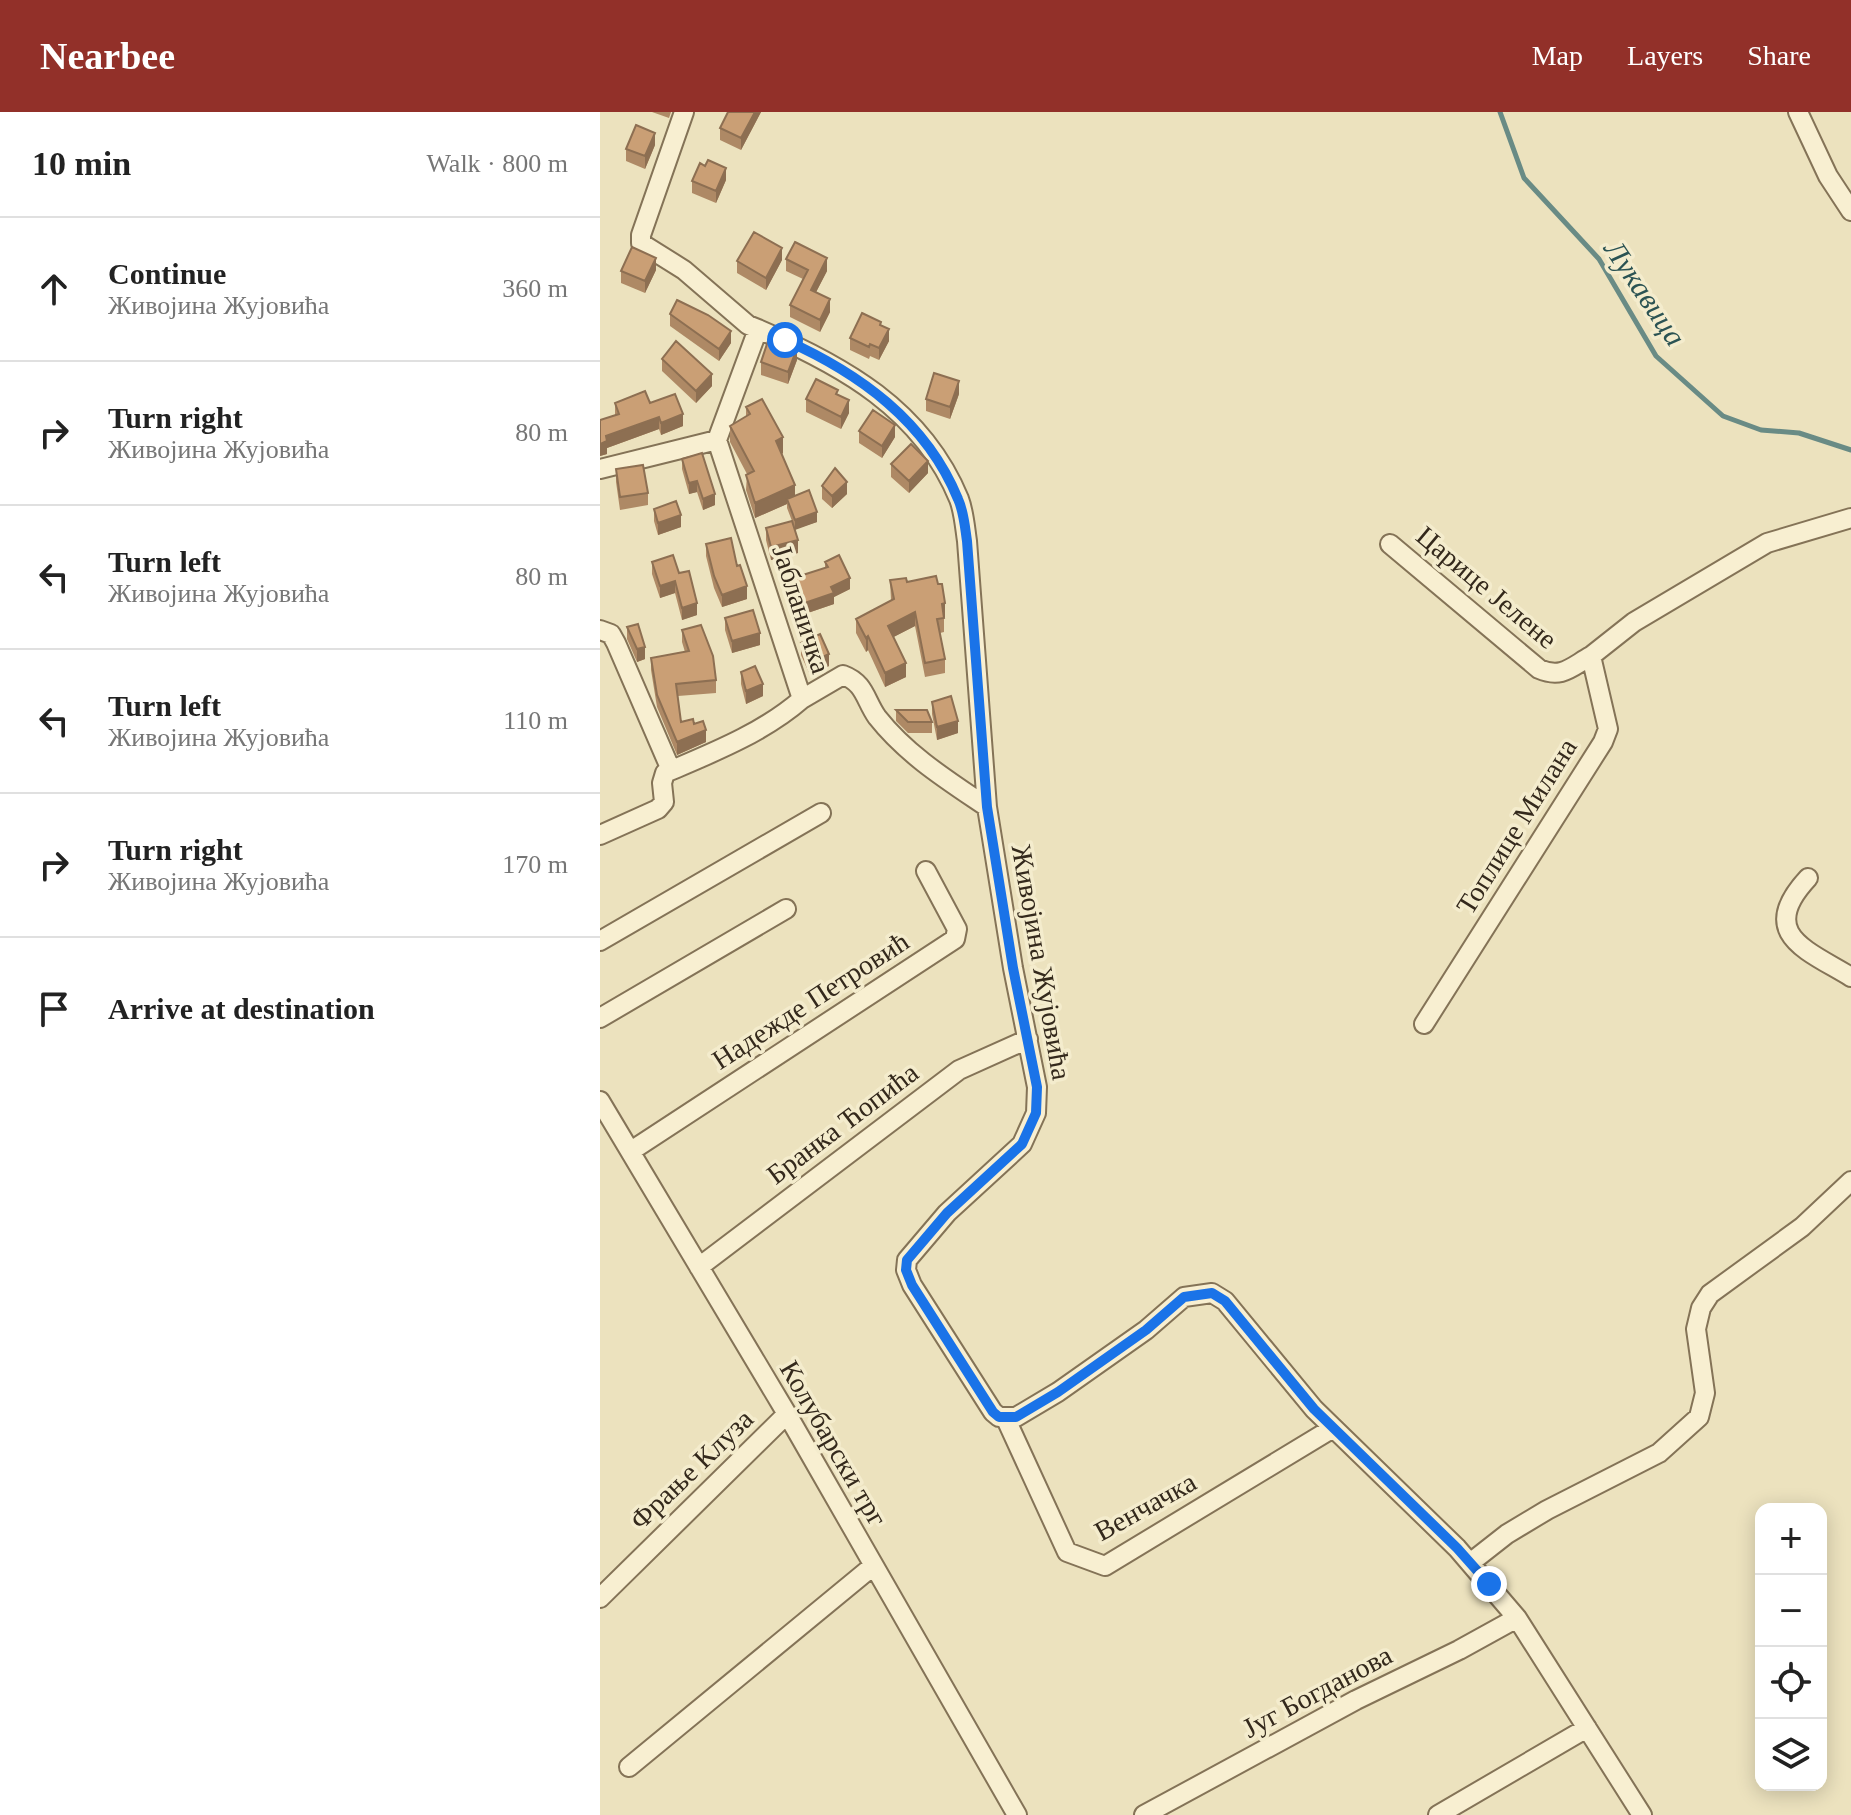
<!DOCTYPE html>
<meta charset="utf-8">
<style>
:root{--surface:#fff;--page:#f6f6f6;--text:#222;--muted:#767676;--line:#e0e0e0;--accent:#923029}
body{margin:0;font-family:"Times New Roman",serif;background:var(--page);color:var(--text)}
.controls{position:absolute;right:24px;bottom:24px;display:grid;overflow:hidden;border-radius:16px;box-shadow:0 4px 20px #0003}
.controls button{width:72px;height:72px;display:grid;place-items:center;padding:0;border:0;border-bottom:2px solid var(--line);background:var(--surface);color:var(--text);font:40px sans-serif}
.stop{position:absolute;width:24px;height:24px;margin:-18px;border:6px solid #1a73e8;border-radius:50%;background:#fff}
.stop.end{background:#1a73e8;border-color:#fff;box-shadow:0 2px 8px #0008}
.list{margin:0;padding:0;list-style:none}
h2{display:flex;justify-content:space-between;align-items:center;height:104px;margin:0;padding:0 32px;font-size:34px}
h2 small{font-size:26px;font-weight:400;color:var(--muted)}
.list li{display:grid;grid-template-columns:52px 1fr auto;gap:24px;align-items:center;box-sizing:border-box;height:144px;padding:0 32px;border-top:2px solid var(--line)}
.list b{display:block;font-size:30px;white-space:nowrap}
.list p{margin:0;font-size:26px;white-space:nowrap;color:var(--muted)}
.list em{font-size:26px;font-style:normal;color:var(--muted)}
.icon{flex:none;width:44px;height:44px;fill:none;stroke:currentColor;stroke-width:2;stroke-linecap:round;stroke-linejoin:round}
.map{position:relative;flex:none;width:1251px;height:1703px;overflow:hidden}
header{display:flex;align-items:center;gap:48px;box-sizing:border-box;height:112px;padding:0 40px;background:var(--accent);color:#fff}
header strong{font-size:38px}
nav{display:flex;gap:44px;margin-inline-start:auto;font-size:28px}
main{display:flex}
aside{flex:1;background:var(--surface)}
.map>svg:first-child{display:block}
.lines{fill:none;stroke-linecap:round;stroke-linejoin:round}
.stream{stroke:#698b85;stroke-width:5}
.minor-casing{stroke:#847357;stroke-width:22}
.minor{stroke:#f8efd1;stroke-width:18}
.wall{fill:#ae8965}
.shaded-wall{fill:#8d6f52}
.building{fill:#ca9f75;stroke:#8d6f52;stroke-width:2}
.route{stroke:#1a73e8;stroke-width:10}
.labels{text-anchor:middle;stroke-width:7;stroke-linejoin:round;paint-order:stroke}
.street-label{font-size:28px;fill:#34291c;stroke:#f4eccd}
.water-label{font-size:30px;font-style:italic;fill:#2b5353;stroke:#f4eccd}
</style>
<header>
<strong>Nearbee</strong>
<nav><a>Map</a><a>Layers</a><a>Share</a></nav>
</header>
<main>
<aside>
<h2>10 min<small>Walk · 800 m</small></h2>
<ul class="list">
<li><svg class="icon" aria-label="ahead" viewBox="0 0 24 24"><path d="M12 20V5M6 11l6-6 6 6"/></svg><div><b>Continue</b><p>Живојина Жујовића</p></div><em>360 m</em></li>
<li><svg class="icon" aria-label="right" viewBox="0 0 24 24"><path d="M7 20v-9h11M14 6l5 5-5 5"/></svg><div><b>Turn right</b><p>Живојина Жујовића</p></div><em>80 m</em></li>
<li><svg class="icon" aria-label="left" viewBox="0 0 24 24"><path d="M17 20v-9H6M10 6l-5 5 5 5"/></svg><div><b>Turn left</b><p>Живојина Жујовића</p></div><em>80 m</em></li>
<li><svg class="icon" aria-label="left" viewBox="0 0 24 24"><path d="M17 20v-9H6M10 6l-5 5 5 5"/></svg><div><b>Turn left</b><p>Живојина Жујовића</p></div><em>110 m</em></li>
<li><svg class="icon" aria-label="right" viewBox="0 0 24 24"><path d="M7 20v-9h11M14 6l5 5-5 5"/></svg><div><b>Turn right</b><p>Живојина Жујовића</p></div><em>170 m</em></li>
<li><svg class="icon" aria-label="arrive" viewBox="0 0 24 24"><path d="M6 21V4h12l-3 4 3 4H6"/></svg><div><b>Arrive at destination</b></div></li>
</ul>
</aside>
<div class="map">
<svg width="1251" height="1703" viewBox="0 0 1251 1703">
<rect width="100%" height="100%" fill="#ece2be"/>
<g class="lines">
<path class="stream" d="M900,0L924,66L999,147L1056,244L1123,304L1161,318L1199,321L1251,338"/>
<defs>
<path id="minor" d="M1198,0L1228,64L1251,99
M158,217C242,253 322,297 359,387C364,400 365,416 367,429L387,695L413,856L437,975L436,1001L422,1032L347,1101L307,1148L306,1158L312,1173L393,1300L399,1305H416L458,1280L546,1218L584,1185L612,1181L625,1189L714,1297L857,1436L917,1506L1042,1703
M117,328L202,587L243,563C265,571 265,588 277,605C307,643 347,668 387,695
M0,357L117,328L158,217L148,213L84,158L41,131V123L84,0
M790,432L939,557C962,567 971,555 991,544
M0,518L11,522L16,531L71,658
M0,723L58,697L64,690L62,671L65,661C112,641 163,621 202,587
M1208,766C1156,822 1207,838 1251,865
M0,829L221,701
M0,906L186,797
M824,912L1003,630L1008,617L991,544L1034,510L1167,431L1251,406
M0,989L187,1302L417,1703
M31,1039L355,827L357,817L326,759
M99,1155L359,958L428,927
M405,1305L467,1440L505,1454L733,1316
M870,1451L907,1422L947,1398L1059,1341L1099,1305L1105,1281L1096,1217L1101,1196L1110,1182L1202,1115L1251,1069
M0,1486L187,1302
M29,1655L273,1454
M544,1703L756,1588L859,1538L917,1506
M838,1703L987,1616"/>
</defs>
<use href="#minor" class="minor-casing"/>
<use href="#minor" class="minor"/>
</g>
<path class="wall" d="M52,0H71L69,6Z
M128,0H161L141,38L120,28V16Z
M55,33L45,57L26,49V37Z
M126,68L116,91L92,81V69Z
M186,147L227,159L216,180L230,200L220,220L190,205V193L203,167L186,159Z
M182,148L166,178L137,161V149Z
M56,158L45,181L21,171V159Z
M70,202L131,231L119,249L70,214Z
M281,213L289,229L279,248L270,244L269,247L250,238V226Z
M62,247L112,274L96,291L62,259Z
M197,248L188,272L161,263V250Z
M359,282L350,307L326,299V287Z
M238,283L249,301L241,317L206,300V287Z
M15,291H50L83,314L61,323L59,317L7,336V342L0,344V308L15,303Z
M146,295L183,341L182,342L195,384L217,410L195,417L198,441L171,448L166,428V416L192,409L187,396V392L155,406L146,378L147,362L130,330V314L146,305Z
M259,319L295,325L282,346L259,331Z
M82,347L115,393L103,398L97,380L89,382L82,357Z
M291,352L328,361L309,381L291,365Z
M16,357L48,381V393L20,398L16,370Z
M222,374L247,382L232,396L222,387Z
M54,397L81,415L58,423L54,409Z
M106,432L147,487L122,495L114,476L106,444Z
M52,450L79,461L97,503L82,508L75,481L60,486L52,462Z
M225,450L250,477L234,485V492L193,506L184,480V469L225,456Z
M290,468L307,470L345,505H344V520L340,521L345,547V561L325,565L315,514L293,525L306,565L285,575L268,538L266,540L256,521V507L291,488Z
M125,506L160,533L132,541L125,518Z
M27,515L45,547L37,550L27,527Z
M82,518L116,568V581L78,584L81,610L94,612L106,630L77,643L57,595L51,558V546L85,540L82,530Z
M201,531L229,554L210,563L201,543Z
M141,560L163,584L146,592L141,572Z
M332,590L358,621L337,628L332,602Z
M296,598L332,610V621H308L296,609Z"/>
<path class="shaded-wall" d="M155,0H161L141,38V26Z
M55,21V33L45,57V44Z
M126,56V68L116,91V79Z
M182,136V148L166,178V166Z
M56,146V158L45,181V169Z
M227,146V159L211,190V178Z
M230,187V200L220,220V208Z
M289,217V229L279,248V236Z
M131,219V231L119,249V237Z
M197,236V248L188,272V260Z
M112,262V274L96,291V279Z
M359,269V282L350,307V295Z
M249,288V301L241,317V305Z
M83,302V314L61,323V311Z
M59,305V317L7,336V342L0,344V332L6,324Z
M295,313V325L282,346V334Z
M183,325V341L176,345V329Z
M328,349V361L309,381V369Z
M97,369V380L89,382V371Z
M247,370V382L232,396V384Z
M195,373V389L187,387V392L155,406V391Z
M115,382V393L103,398V387Z
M217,400V410L195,418V408Z
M81,403V415L58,423V411Z
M198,428V441L171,448V435Z
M250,466V477L234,485V492L193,506V495Z
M75,469V481L60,486V474Z
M147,474V487L122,495V483Z
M97,491V503L82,508V496Z
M345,491V505L342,506V492Z
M315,500V514L288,528V514Z
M160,521V533L132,541V529Z
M268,524V538L266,540V526Z
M45,535V547L37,550V537Z
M229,542V554L210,563V551Z
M306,551V565L285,575V561Z
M163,572V584L146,592V579Z
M358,609V621L337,628V615Z
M106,618V630L77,643V630Z"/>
<path class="building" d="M128,0H155L141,26L120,16Z
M36,13L55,21L45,44L26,37Z
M108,48L126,56L116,79L92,69L100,51L105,54Z
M154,120L182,136L166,166L137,149Z
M195,130L227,146L211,178L230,187L220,208L190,193L208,158L186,147Z
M32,135L56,146L45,169L21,159Z
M77,188L108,203L131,219L119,237L70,202Z
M262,201L281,210L280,213L289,217L279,236L270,232L269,235L250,226Z
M169,226L197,236L188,260L161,250Z
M76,229L112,262L96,279L62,247Z
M334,261L359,269L350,295L326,287Z
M216,267L238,278L236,282L249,288L241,305L206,287Z
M45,279L50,291L75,282L83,302L61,311L59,305L6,324L7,329L0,332V308L19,302L15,291Z
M162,287L183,325L176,329L195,373L155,391L146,363L154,359L130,314L150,302L146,295Z
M273,298L295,313L282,334L259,319Z
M311,332L328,349L309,369L291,352Z
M102,341L115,382L103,387L97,369L89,371L82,347Z
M43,353L48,381L20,385L16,357Z
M235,356L247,370L232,384L222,374Z
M209,378L217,400L195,408L187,387Z
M76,389L81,403L58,411L54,397Z
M192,409L198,428L171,435L166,416Z
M131,426L137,454L140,453L147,474L122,483L114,464L106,432Z
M73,443L79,461L89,459L97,491L82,496L75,469L60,474L52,450Z
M239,443L250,466L231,475L234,481L193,495L184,469L228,455L225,450Z
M336,464L338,472H342L345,491L342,492L344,506L337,507L345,547L325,551L315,500L288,514L306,551L285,561L268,524L266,526L256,507L294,487L290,468L306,466L307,470Z
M153,498L160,521L132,529L125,506Z
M38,512L45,535L37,537L27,515Z
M101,513L113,544L116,568L76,572L81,610L93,607L94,612L103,609L106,618L77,630L57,583L51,546L89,539L82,518Z
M220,522L229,542L210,551L201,531Z
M155,554L163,572L146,579L141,560Z
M351,584L358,609L337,615L332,590Z
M296,598H327L332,610H308Z"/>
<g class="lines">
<path class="route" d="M185,228C259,261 326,309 358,387C364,400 365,416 367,429L387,695L413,856L437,975L436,1001L422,1032L347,1101L307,1148L306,1158L312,1173L393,1300L399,1305H416L458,1280L546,1218L584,1185L612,1181L625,1189L714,1297L857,1436L889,1472"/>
</g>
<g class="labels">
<g class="street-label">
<text transform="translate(887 475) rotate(40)" y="10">Царице Јелене</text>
<text transform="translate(202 497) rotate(72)" y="10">Јабланичка</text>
<text transform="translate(916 714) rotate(-58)" y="10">Топлице Милана</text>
<text transform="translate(442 850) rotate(80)" y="10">Живојина Жујовића</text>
<text transform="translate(210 888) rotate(-33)" y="10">Надежде Петровић</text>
<text transform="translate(242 1011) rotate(-37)" y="10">Бранка Ћопића</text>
<text transform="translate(234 1331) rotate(60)" y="10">Колубарски трг</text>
<text transform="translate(91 1357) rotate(-44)" y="10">Фрање Клуза</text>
<text transform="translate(545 1394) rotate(-29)" y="10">Венчачка</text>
<text transform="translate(717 1579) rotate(-28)" y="10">Југ Богданова</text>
</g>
<g class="water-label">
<text transform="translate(1045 181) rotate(56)" y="10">Лукавица</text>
</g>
</g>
</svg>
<div class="controls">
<button>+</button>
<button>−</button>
<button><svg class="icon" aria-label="locate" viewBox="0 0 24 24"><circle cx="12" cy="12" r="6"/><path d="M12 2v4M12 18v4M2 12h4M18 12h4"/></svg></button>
<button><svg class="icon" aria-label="layers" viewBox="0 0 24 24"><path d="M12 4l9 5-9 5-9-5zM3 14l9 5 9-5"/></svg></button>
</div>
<div class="stop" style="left:185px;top:228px"></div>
<div class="stop end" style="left:889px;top:1472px"></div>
</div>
</main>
